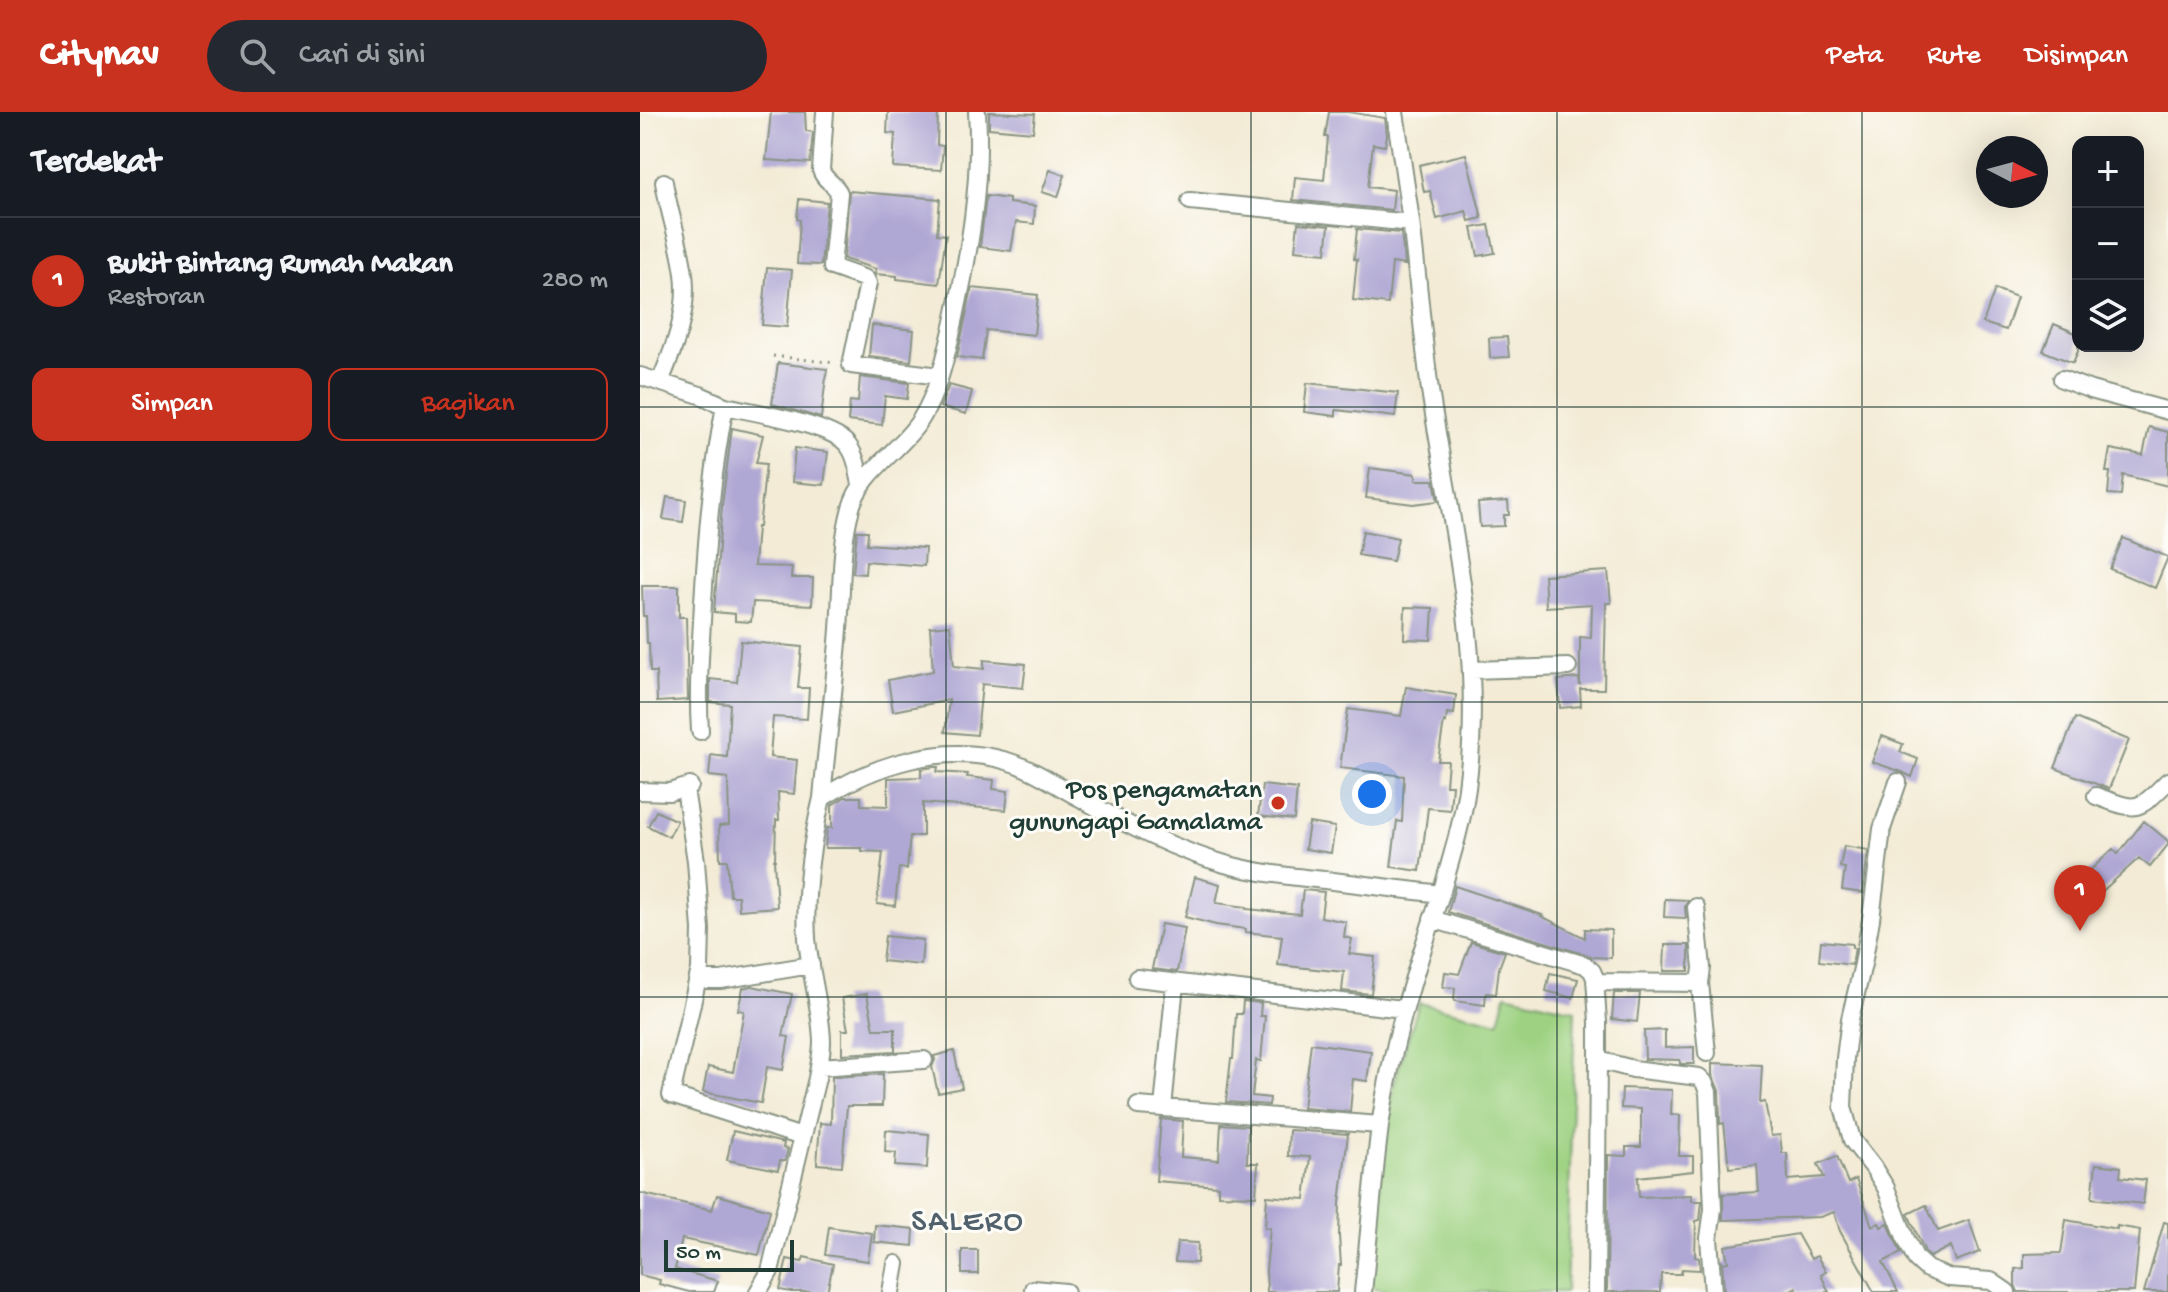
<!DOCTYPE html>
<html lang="id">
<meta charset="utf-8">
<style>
:root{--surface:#171b24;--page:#242831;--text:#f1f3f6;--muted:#9ea1a6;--line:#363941;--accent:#c8321e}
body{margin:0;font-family:"Gochi Hand",sans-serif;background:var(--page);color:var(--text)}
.controls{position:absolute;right:24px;top:24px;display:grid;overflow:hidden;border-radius:16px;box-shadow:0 8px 32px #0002}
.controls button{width:72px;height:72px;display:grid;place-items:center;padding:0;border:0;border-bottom:2px solid var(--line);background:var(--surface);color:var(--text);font:40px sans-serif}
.compass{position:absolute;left:1336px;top:24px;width:72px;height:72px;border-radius:50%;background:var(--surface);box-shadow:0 8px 32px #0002;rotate:96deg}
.scale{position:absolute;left:24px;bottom:20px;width:130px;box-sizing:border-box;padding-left:8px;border:4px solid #1f3d34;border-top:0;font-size:22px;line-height:28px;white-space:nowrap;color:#1f3d34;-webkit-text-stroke:6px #fdfcf7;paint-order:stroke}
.you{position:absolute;left:732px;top:682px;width:28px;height:28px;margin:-20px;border:6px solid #fff;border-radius:50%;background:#1a73e8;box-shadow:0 0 0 12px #1a73e833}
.badge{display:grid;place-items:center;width:52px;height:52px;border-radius:50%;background:var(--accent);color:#fff;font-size:26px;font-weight:700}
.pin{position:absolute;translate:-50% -66px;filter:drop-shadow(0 2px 4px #0008)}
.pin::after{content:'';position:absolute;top:42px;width:28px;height:24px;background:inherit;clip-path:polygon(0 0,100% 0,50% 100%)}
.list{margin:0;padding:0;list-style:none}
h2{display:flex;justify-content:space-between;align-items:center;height:104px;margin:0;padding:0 32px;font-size:34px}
h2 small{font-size:26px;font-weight:400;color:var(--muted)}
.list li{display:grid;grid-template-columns:52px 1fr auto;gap:24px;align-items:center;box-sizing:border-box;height:128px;padding:0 32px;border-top:2px solid var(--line)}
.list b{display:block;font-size:30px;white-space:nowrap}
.list p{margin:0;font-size:26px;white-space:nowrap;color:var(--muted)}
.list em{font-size:26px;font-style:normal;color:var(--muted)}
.actions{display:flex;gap:16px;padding:24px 32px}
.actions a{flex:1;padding:18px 0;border:2px solid var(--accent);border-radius:16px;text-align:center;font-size:28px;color:var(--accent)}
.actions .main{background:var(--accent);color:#fff}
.icon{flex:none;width:44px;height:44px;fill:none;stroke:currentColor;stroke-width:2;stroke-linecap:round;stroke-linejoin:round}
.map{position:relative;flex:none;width:1528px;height:1180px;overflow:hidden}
header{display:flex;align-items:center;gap:48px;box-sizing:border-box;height:112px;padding:0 40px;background:var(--accent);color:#fff}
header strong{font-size:38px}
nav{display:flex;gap:44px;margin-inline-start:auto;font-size:28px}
.search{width:560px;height:72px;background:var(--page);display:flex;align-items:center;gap:20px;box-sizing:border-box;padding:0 28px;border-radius:44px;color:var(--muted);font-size:30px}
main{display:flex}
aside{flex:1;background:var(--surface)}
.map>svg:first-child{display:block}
.grass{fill:#9ed282;stroke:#5e885b;stroke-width:2}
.building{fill:#b0a8d4}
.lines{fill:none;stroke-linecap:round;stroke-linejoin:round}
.street-casing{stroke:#899484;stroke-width:20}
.path{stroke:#899484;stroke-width:3;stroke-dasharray:2 6;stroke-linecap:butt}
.street{stroke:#fff;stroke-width:16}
.grid{fill:none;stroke:#1f3d34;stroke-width:2;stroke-opacity:0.55}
.poi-dot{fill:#c8321e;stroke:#fdfcf7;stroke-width:3}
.labels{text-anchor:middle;stroke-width:6;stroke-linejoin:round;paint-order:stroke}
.poi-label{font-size:28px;fill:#1f3d34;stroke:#fdfcf7;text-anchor:end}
.quarter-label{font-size:32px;letter-spacing:2px;fill:#52626c;stroke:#fdfcf7}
</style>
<header>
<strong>Citynav</strong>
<div class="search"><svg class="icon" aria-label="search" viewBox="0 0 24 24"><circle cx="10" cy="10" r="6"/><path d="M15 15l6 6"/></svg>Cari di sini</div>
<nav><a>Peta</a><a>Rute</a><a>Disimpan</a></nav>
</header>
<main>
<aside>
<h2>Terdekat<small></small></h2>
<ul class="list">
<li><span class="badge">1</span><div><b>Bukit Bintang Rumah Makan</b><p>Restoran</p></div><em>280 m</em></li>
</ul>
<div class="actions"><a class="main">Simpan</a><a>Bagikan</a></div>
</aside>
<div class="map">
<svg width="1528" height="1180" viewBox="0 0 1528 1180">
<rect width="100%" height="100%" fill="#fdfcf7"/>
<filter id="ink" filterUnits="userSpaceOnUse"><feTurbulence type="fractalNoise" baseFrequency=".0125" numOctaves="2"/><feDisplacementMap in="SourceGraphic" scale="16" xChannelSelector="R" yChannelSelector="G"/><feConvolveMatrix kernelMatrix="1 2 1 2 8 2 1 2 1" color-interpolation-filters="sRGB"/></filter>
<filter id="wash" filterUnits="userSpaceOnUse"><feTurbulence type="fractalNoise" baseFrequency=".006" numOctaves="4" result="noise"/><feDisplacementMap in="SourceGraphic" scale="32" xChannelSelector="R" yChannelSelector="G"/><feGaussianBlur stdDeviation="1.8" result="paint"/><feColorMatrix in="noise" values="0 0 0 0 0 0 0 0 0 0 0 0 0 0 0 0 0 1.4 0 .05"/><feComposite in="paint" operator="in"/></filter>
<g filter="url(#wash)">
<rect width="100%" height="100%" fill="#f3ebd5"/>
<path class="grass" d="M866,882L935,898L926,1180H758L722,1174L754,972L779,891L859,910Z"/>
<g id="blocks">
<path class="building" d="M131,0H165L166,19L173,20L170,51L126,48Z
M248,0H298L297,33L303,34L301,58L253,55L255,22L247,21Z
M349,0L395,2L393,20L349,16Z
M689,0H708L745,6L747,23L745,34L733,32L728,75L754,78L752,98L653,88L655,65L684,68L688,25H685Z
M826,42L842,106L829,109L826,99L797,107L790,79L784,80L779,53Z
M410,58L425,63L418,85L402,80Z
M209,79L300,87L297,122L306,123L299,172L257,167V164L235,162L236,157L204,147Z
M346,84L369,87V91L395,94L394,112L376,110L371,139L340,135Z
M159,87L187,90L181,153L157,152L160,108L157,107Z
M658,111L689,114L686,141L655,138Z
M849,113L855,141L838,144L832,116Z
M717,117L761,121L765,153L752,151L748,192L713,188L717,147H714Z
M127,156L152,158L147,215L122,213Z
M332,176L398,183L394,223L346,218L342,248L317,245Z
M1355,177L1377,185L1366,218L1343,211Z
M1414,212L1438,222V239L1433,251L1403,239Z
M232,213L274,218L271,249L229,244Z
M867,225L869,245L850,246L849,226Z
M138,251L187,257L181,306L132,292Z
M220,265L269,271L267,287L245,284L242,313L208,309L210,289L218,290Z
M667,271L758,281L755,305L696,298V304L664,300Z
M309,273L332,279L326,302L300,295Z
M1509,315L1528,320V374L1483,363L1481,383L1468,382L1470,360H1466L1470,337L1503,343Z
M92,316L123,323L116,351L126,352L119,415H117L114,454L152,455L151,466H173L172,493L113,490L111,510L95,509V502L74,500L82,393Z
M155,336L188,340L184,373L152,370Z
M730,356L776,362V368H794L798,389L773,392L726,386Z
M27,385L46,388L43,410L23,407Z
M868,389L869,403H864V414L840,415L838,391Z
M217,419H228L227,432L285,436L284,454L226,449L225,462L213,461Z
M723,419L758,426L753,449L718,443Z
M1483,426L1528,445L1515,476L1470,457Z
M968,459L971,491H966L964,577H940L941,594L920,596L918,568L939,566L940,574V525L951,526L952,492L906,495L904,463Z
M2,474H39V505H46L48,588L17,590L16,560H10L9,531H7L6,504H3Z
M765,495L793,496L791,528L764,527Z
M310,513L314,554L344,557V548L386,552L383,576L342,572L337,623L305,620L309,588L253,599L248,568L293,559L290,515Z
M101,529L162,535L158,576H169L167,607L133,605L130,645L157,648L154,682L138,680L139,708H136L135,748H134L137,795L99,798L98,784H90L87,748H80L79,714L89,713L88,666L69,664L71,643L87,645L90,592L70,590V567L97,570Z
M766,575L816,583L814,602L807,601L806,610L804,609L798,649H808L806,673H812L810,698L788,696L780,759L751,755L757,709L762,710L764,664L700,656L708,597L761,604Z
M1435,606L1489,628L1469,677L1415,656Z
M1242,624L1263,632L1260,640L1278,647L1272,665L1262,660L1232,650Z
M293,655H298L297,660L328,662L327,665L354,668L353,677L368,679L366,698L283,691V724H270L267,757L259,756L255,794L237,792L243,740L222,739V736H185L187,716H192V693L205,685H221V693L248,694V666L281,665V657Z
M622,673L657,677L654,708L618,704Z
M16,699L37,709L29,725L8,714Z
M1504,709L1528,729V733L1510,755L1499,746L1458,783L1443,765L1473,737L1478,742Z
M669,711L695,715L691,741L665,737Z
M1204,734L1228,738L1223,781L1202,778L1205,756L1200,755Z
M555,765L580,772L576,791L607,795L606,797L660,802L663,778L684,780L681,805L706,810L704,825L712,827L709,842L735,845L731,882L702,879L704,860L638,853L642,824L605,820L606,817L576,813L545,805Z
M815,774L902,803L901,804L945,826V817L971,818V846L953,845L808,800Z
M1025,787L1048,788L1045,795L1046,806L1024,805Z
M521,812L545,816L537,860L512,857Z
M245,824L283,828L281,853L242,849Z
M1181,829L1212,832V836H1215L1212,853L1179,849Z
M831,830L865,840L859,856L856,882L846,881L845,893L814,889L815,876L803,875L805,860L819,862Z
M1025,833H1049V859H1024Z
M910,861L938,867L933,886L906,879Z
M112,874L152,882L143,924L149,925L143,958L127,955L121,991L63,980L68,955L93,960L104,899L98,898L103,876Z
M974,881H1000L997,910L972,907Z
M227,882L234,917H255V939L202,942V918H208L202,886Z
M603,889L621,891L620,904H625L621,949L616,948L612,984L630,986L629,993L586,990L591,947H593L596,902H602Z
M1025,918V936L1054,935V952H1040V948L1005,947L1004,919Z
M671,931L731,939L727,969L713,967L710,1000L663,996Z
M314,939L322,976L298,981L292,955L295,948L294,944Z
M1072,951L1122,953L1120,991L1125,990L1131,1024L1140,1023L1142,1041H1147L1148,1068L1184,1065L1178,1052L1197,1044L1208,1071L1216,1067L1232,1114L1239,1111L1241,1115L1248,1111L1261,1141L1243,1150L1258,1180H1234L1200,1119L1194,1100L1180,1105L1083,1108V1082L1119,1080L1117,1053L1089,1056L1084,1011L1080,1012L1079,979L1072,962Z
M243,962L242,994H207L202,1054L177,1052L180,1011L191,1012L192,965Z
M982,976L1032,978L1031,1003H1040L1039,1044H1053V1059L998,1065L999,1085L1052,1083V1089H1062L1060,1108L1056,1109L1055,1145L1059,1146L1060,1158L1042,1157L1041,1162H1021L1020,1180H967L968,1043L986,1044V1035H1001V997L981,996Z
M521,1007L543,1009L541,1045L579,1048L581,1012L608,1014L607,1051H618L616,1084L578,1083V1074L516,1069Z
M246,1018L289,1022L287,1056L255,1054L256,1041L245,1040Z
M649,1018L708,1022L700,1091L699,1124L701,1153H699L697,1180H627L626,1159L630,1116H625L627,1084L665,1087L670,1045L648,1044Z
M93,1019L144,1031L143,1036L148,1037L145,1049H140L138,1058L87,1048Z
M1456,1052L1481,1055L1480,1065L1506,1068L1503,1092L1452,1086Z
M0,1081L72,1098L77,1083L130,1098L119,1143L42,1127L35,1157L78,1169L74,1180H49L19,1172L20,1168L0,1163Z
M1286,1093L1298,1119L1329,1108L1340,1140L1316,1149L1311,1134L1290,1145L1285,1140L1268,1102Z
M1426,1108L1477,1117V1114L1500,1118L1494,1180H1378L1375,1173V1157L1384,1156V1142L1421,1141Z
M1524,1110L1528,1111V1180H1504Z
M235,1113L274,1117L273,1134L234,1130Z
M189,1115L232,1121L228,1149L185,1143Z
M1157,1122L1171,1147L1177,1144L1186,1160L1181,1163L1189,1180H1159L1156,1175L1147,1180H1084L1082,1148V1151L1088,1150L1085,1134Z
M537,1130L558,1131L557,1151L535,1150Z
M322,1138H338V1162H322Z
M164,1145L193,1152L187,1180H151L140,1178L147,1147L162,1150Z"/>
</g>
</g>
<g filter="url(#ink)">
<use href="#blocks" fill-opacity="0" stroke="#899484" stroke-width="2"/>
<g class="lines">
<defs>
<path id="street" d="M185,0L181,58C184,69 195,71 199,81L192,155L226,167L228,171L211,253L300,264
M755,0C761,42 768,84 773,126C779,177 783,228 790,278C810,409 845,542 827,676C822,712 811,747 801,782
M550,89L771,111
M0,264L60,283L85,294
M1422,267L1451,278L1528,299
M20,270C34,236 49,200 44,162C40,131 29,101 24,70
M832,558L928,555
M60,619C57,575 61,533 63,490C67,424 72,359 85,294C112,300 188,312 206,331C216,341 218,359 221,372
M1258,670L1242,717L1231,807L1223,852L1210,907L1205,946L1203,995L1212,1028L1233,1055L1246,1076L1265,1125L1276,1147L1287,1157L1310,1166L1351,1169L1367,1180
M45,677L56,749L61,818L60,857L31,983L162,1025
M0,679L30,680L50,674
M1456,684C1498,699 1496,701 1528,669
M182,686C187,629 195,573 199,517C202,477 200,435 211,396C221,359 261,339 281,307C299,278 306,243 314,210C329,141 342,71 337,0
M792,807L945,853L952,859L955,866L958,910V948L993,957L1059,965L1064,970L1068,980L1073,1097L1069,1126L1073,1180
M497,866L763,897
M58,868H81L171,853
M955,870L1060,871L1062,856L1056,795
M1060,871L1067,941
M179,955L284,948
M498,994L740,1013
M523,996L535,872
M393,1177L426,1180
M118,1180L130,1159L177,966C179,954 182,942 182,929C181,895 170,861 167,826C164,778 171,732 182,686C235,652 305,630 367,649C394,657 417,674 442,687C487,713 535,738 585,752C621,762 656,765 693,769C729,773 765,778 801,782C775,858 751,935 740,1014C733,1069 729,1125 723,1180
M251,1180L256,1152
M956,1180L958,948"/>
</defs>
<use href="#street" class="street-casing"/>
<path class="path" d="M133,244L196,251"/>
<use href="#street" class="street"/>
</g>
</g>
<path class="grid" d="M306,0V1180M611,0V1180M917,0V1180M1222,0V1180M0,295H1528M0,590H1528M0,885H1528"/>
<circle class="poi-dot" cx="638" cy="691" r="8"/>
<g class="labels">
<g class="poi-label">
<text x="622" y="685">Pos pengamatan<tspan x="622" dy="32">gunungapi Gamalama</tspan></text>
</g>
<g class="quarter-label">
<text x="328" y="1117">SALERO</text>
</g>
</g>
</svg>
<div class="controls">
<button>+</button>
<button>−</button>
<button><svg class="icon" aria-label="layers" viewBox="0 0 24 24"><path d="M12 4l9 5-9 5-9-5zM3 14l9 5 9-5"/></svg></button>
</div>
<svg class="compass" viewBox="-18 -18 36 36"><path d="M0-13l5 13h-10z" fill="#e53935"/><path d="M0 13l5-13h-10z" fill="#9ea1a6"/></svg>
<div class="scale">50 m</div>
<div class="you"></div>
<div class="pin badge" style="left:1440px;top:819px">1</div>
</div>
</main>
